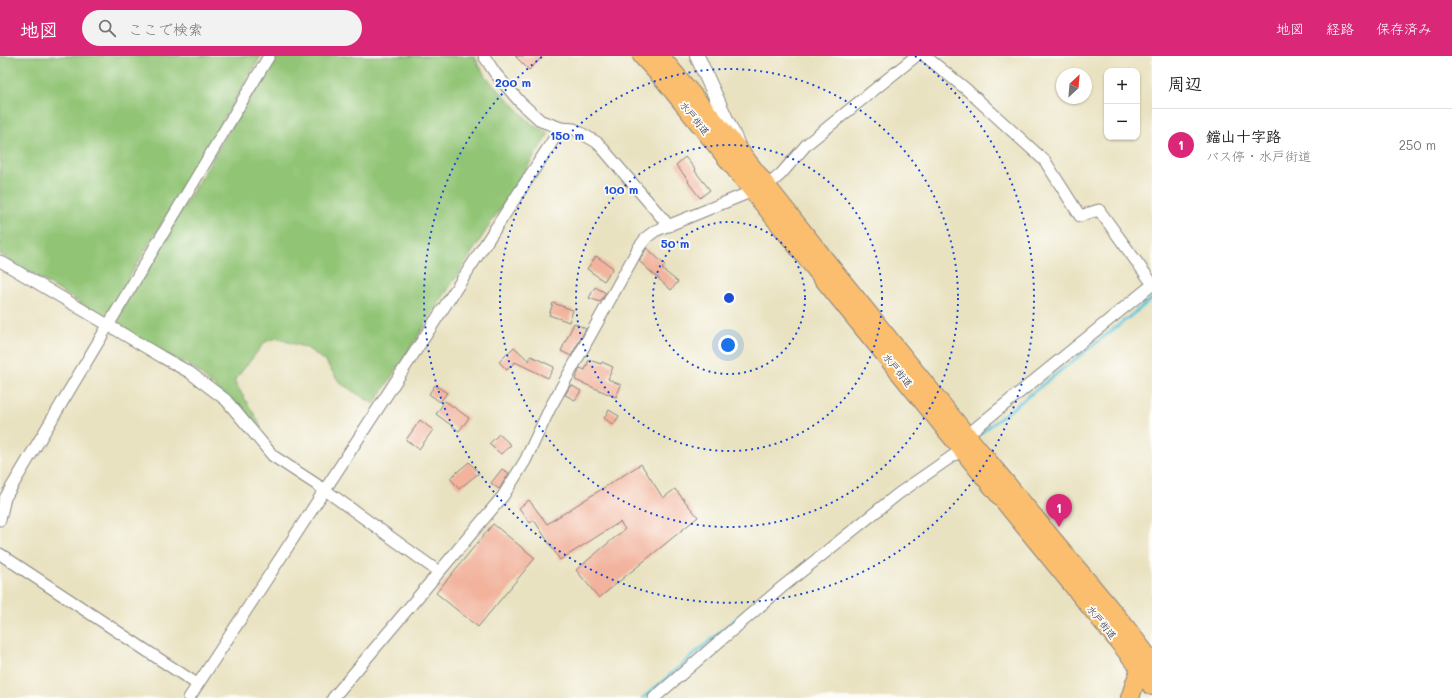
<!DOCTYPE html>
<html lang="ja">
<meta charset="utf-8">
<style>
:root{--surface:#fff;--page:#f2f2f2;--text:#222;--muted:#767676;--line:#e0e0e0;--accent:#db2777}
body{margin:0;font-family:Mali,"Klee One",sans-serif;background:var(--page);color:var(--text)}
.controls{position:absolute;right:12px;top:12px;display:grid;overflow:hidden;border-radius:8px;box-shadow:0 1px 3px #0004}
.controls button{width:36px;height:36px;display:grid;place-items:center;padding:0;border:0;border-bottom:1px solid var(--line);background:var(--surface);color:var(--text);font:20px sans-serif}
.compass{position:absolute;left:1056px;top:12px;width:36px;height:36px;border-radius:50%;background:var(--surface);box-shadow:0 1px 3px #0004;rotate:26deg}
.you{position:absolute;left:728px;top:289px;width:14px;height:14px;margin:-10px;border:3px solid #fff;border-radius:50%;background:#1a73e8;box-shadow:0 0 0 6px #1a73e833}
.badge{display:grid;place-items:center;width:26px;height:26px;border-radius:50%;background:var(--accent);color:#fff;font-size:13px;font-weight:700}
.pin{position:absolute;translate:-50% -33px;filter:drop-shadow(0 1px 2px #0008)}
.pin::after{content:'';position:absolute;top:21px;width:14px;height:12px;background:inherit;clip-path:polygon(0 0,100% 0,50% 100%)}
.list{margin:0;padding:0;list-style:none}
h2{display:flex;justify-content:space-between;align-items:center;height:52px;margin:0;padding:0 16px;font-size:17px}
h2 small{font-size:13px;font-weight:400;color:var(--muted)}
.list li{display:grid;grid-template-columns:26px 1fr auto;gap:12px;align-items:center;box-sizing:border-box;height:72px;padding:0 16px;border-top:1px solid var(--line)}
.list b{display:block;font-size:15px;white-space:nowrap}
.list p{margin:0;font-size:13px;white-space:nowrap;color:var(--muted)}
.list em{font-size:13px;font-style:normal;color:var(--muted)}
.icon{flex:none;width:22px;height:22px;fill:none;stroke:currentColor;stroke-width:2;stroke-linecap:round;stroke-linejoin:round}
.map{position:relative;flex:none;width:1152px;height:642px;overflow:hidden}
header{display:flex;align-items:center;gap:24px;box-sizing:border-box;height:56px;padding:0 20px;background:var(--accent);color:#fff}
header strong{font-size:19px}
nav{display:flex;gap:22px;margin-inline-start:auto;font-size:14px}
.search{width:280px;height:36px;background:var(--page);display:flex;align-items:center;gap:10px;box-sizing:border-box;padding:0 14px;border-radius:22px;color:var(--muted);font-size:15px}
main{display:flex}
aside{flex:1;background:var(--surface)}
.map>svg:first-child{display:block}
.green{fill:#91c475;stroke:#5a7358}
.lines{fill:none;stroke-linecap:round;stroke-linejoin:round}
.stream{stroke:#5fc6dc;stroke-width:3}
.building{fill:#f2b29c}
.minor-casing{stroke:#86827e;stroke-width:13}
.tertiary-casing{stroke:#86827e;stroke-width:16}
.trunk-casing{stroke:#86827e;stroke-width:20}
.minor{stroke:#fff;stroke-width:11}
.tertiary{stroke:#fff;stroke-width:14}
.trunk{stroke:#fabe6e;stroke-width:18}
.ring{fill:none;stroke:#1d4ed8;stroke-width:2;stroke-dasharray:2 4}
.labels{text-anchor:middle;stroke-width:3.5;stroke-linejoin:round;paint-order:stroke}
.street-label{font-size:10px;fill:#22223b;stroke:#fdfcf7}
.centre{fill:#1d4ed8;stroke:#fdfcf7;stroke-width:2}
.ring-label{font-size:12px;text-anchor:middle;font-weight:bold;fill:#1d4ed8;stroke:#fdfcf7;stroke-width:3.5;stroke-linejoin:round;paint-order:stroke}
</style>
<header>
<strong>地図</strong>
<div class="search"><svg class="icon" aria-label="search" viewBox="0 0 24 24"><circle cx="10" cy="10" r="6"/><path d="M15 15l6 6"/></svg>ここで検索</div>
<nav><a>地図</a><a>経路</a><a>保存済み</a></nav>
</header>
<main>
<div class="map">
<svg width="1152" height="642" viewBox="0 0 1152 642">
<rect width="100%" height="100%" fill="#fdfcf7"/>
<filter id="ink" filterUnits="userSpaceOnUse"><feTurbulence type="fractalNoise" baseFrequency=".025" numOctaves="2"/><feDisplacementMap in="SourceGraphic" scale="8" xChannelSelector="R" yChannelSelector="G"/><feConvolveMatrix kernelMatrix="1 2 1 2 8 2 1 2 1" color-interpolation-filters="sRGB"/></filter>
<filter id="wash" filterUnits="userSpaceOnUse"><feTurbulence type="fractalNoise" baseFrequency=".012" numOctaves="4" result="noise"/><feDisplacementMap in="SourceGraphic" scale="16" xChannelSelector="R" yChannelSelector="G"/><feGaussianBlur stdDeviation="0.9" result="paint"/><feColorMatrix in="noise" values="0 0 0 0 0 0 0 0 0 0 0 0 0 0 0 0 0 1.4 0 .05"/><feComposite in="paint" operator="in"/></filter>
<g filter="url(#wash)">
<rect width="100%" height="100%" fill="#e9e2c1"/>
<path class="green" d="M0,0H261L105,262L0,198Z
M274,0H474L485,20L534,70L549,77L374,348L340,327L326,306L307,292L276,282L265,286L234,325L260,368L256,374L230,344L191,310L169,301L114,267Z"/>
<g class="lines">
<path class="stream" d="M976,381L1152,243
M643,642L772,532"/>
</g>
<g id="blocks">
<path class="building" d="M515,0H543L529,14Z
M685,101L696,114L695,115L710,134L700,142L688,126L689,125L676,109Z
M647,192L665,209L662,213L678,226L671,234L639,205Z
M596,200L613,212L604,225L587,213Z
M595,231L606,237L600,246L589,242Z
M553,247L573,254L569,266L549,259Z
M574,267L586,273L571,300L561,295Z
M514,291L529,305L531,300L554,311L548,322L515,306L507,314L499,306Z
M589,304L601,308L602,306L613,311L608,323L621,329L616,341L575,324L580,312L585,314Z
M435,329L447,337L440,346L429,338Z
M571,329L581,335L575,344L565,339Z
M445,345L469,362L459,375L436,358Z
M609,354L619,360L613,369L604,362Z
M420,364L433,374L419,393L406,384Z
M499,378L511,389L501,398L489,388Z
M469,406L479,417L459,433L450,422Z
M641,408L663,442L675,433L698,461L599,542L576,514L625,473L620,466L560,504L534,464L530,467L519,452L529,444L547,468Z
M502,413L509,417L499,433L491,427Z
M493,468L535,502L478,571L436,537Z"/>
</g>
</g>
<g filter="url(#ink)">
<use href="#blocks" fill-opacity="0" stroke="#86827e" stroke-width="1"/>
<g class="lines">
<defs>
<path id="minor" d="M484,0L495,17L520,46L541,65L561,72L574,73L598,87L669,170
M925,0L966,33L1045,105L1080,160L1099,154L1152,227
M0,205L162,301L189,316L226,344L273,400L325,434L439,516
M967,379L1152,229
M0,464L5,442L269,0
M0,498L197,628
M189,642L561,72
M333,642L503,440L525,405L550,352L639,191L647,181L655,175L753,135L774,124L781,118L807,88L916,0
M654,642L781,532L898,438L967,390"/>
<path id="tertiary" d="M697,0L737,87"/>
<path id="trunk" d="M642,0L665,25L829,230L1140,612L1152,630
M660,0L741,97L765,128L830,210L972,386L1127,573L1152,606
M1130,642L1143,603"/>
</defs>
<use href="#minor" class="minor-casing"/>
<use href="#tertiary" class="tertiary-casing"/>
<use href="#trunk" class="trunk-casing"/>
<use href="#minor" class="minor"/>
<use href="#tertiary" class="tertiary"/>
<use href="#trunk" class="trunk"/>
</g>
</g>
<g class="ring">
<circle cx="729" cy="242" r="76"/>
<circle cx="729" cy="242" r="153"/>
<circle cx="729" cy="242" r="229"/>
<path d="M915 0A305 305 0 1 1 543 0"/>
</g>
<g class="labels">
<g class="street-label">
<text transform="translate(695 62) rotate(51)" y="4">水戸街道</text>
<text transform="translate(898 314) rotate(51)" y="4">水戸街道</text>
<text transform="translate(1102 566) rotate(51)" y="4">水戸街道</text>
</g>
</g>
<circle cx="729" cy="242" r="6" class="centre"/>
<g class="ring-label">
<text x="513" y="31">200 m</text>
<text x="567" y="84">150 m</text>
<text x="621" y="138">100 m</text>
<text x="675" y="192">50 m</text>
</g>
</svg>
<div class="controls">
<button>+</button>
<button>−</button>
</div>
<svg class="compass" viewBox="-18 -18 36 36"><path d="M0-13l5 13h-10z" fill="#e53935"/><path d="M0 13l5-13h-10z" fill="#767676"/></svg>
<div class="you"></div>
<div class="pin badge" style="left:1059px;top:471px">1</div>
</div>
<aside>
<h2>周辺<small></small></h2>
<ul class="list">
<li><span class="badge">1</span><div><b>鐺山十字路</b><p>バス停 · 水戸街道</p></div><em>250 m</em></li>
</ul>
</aside>
</main>
